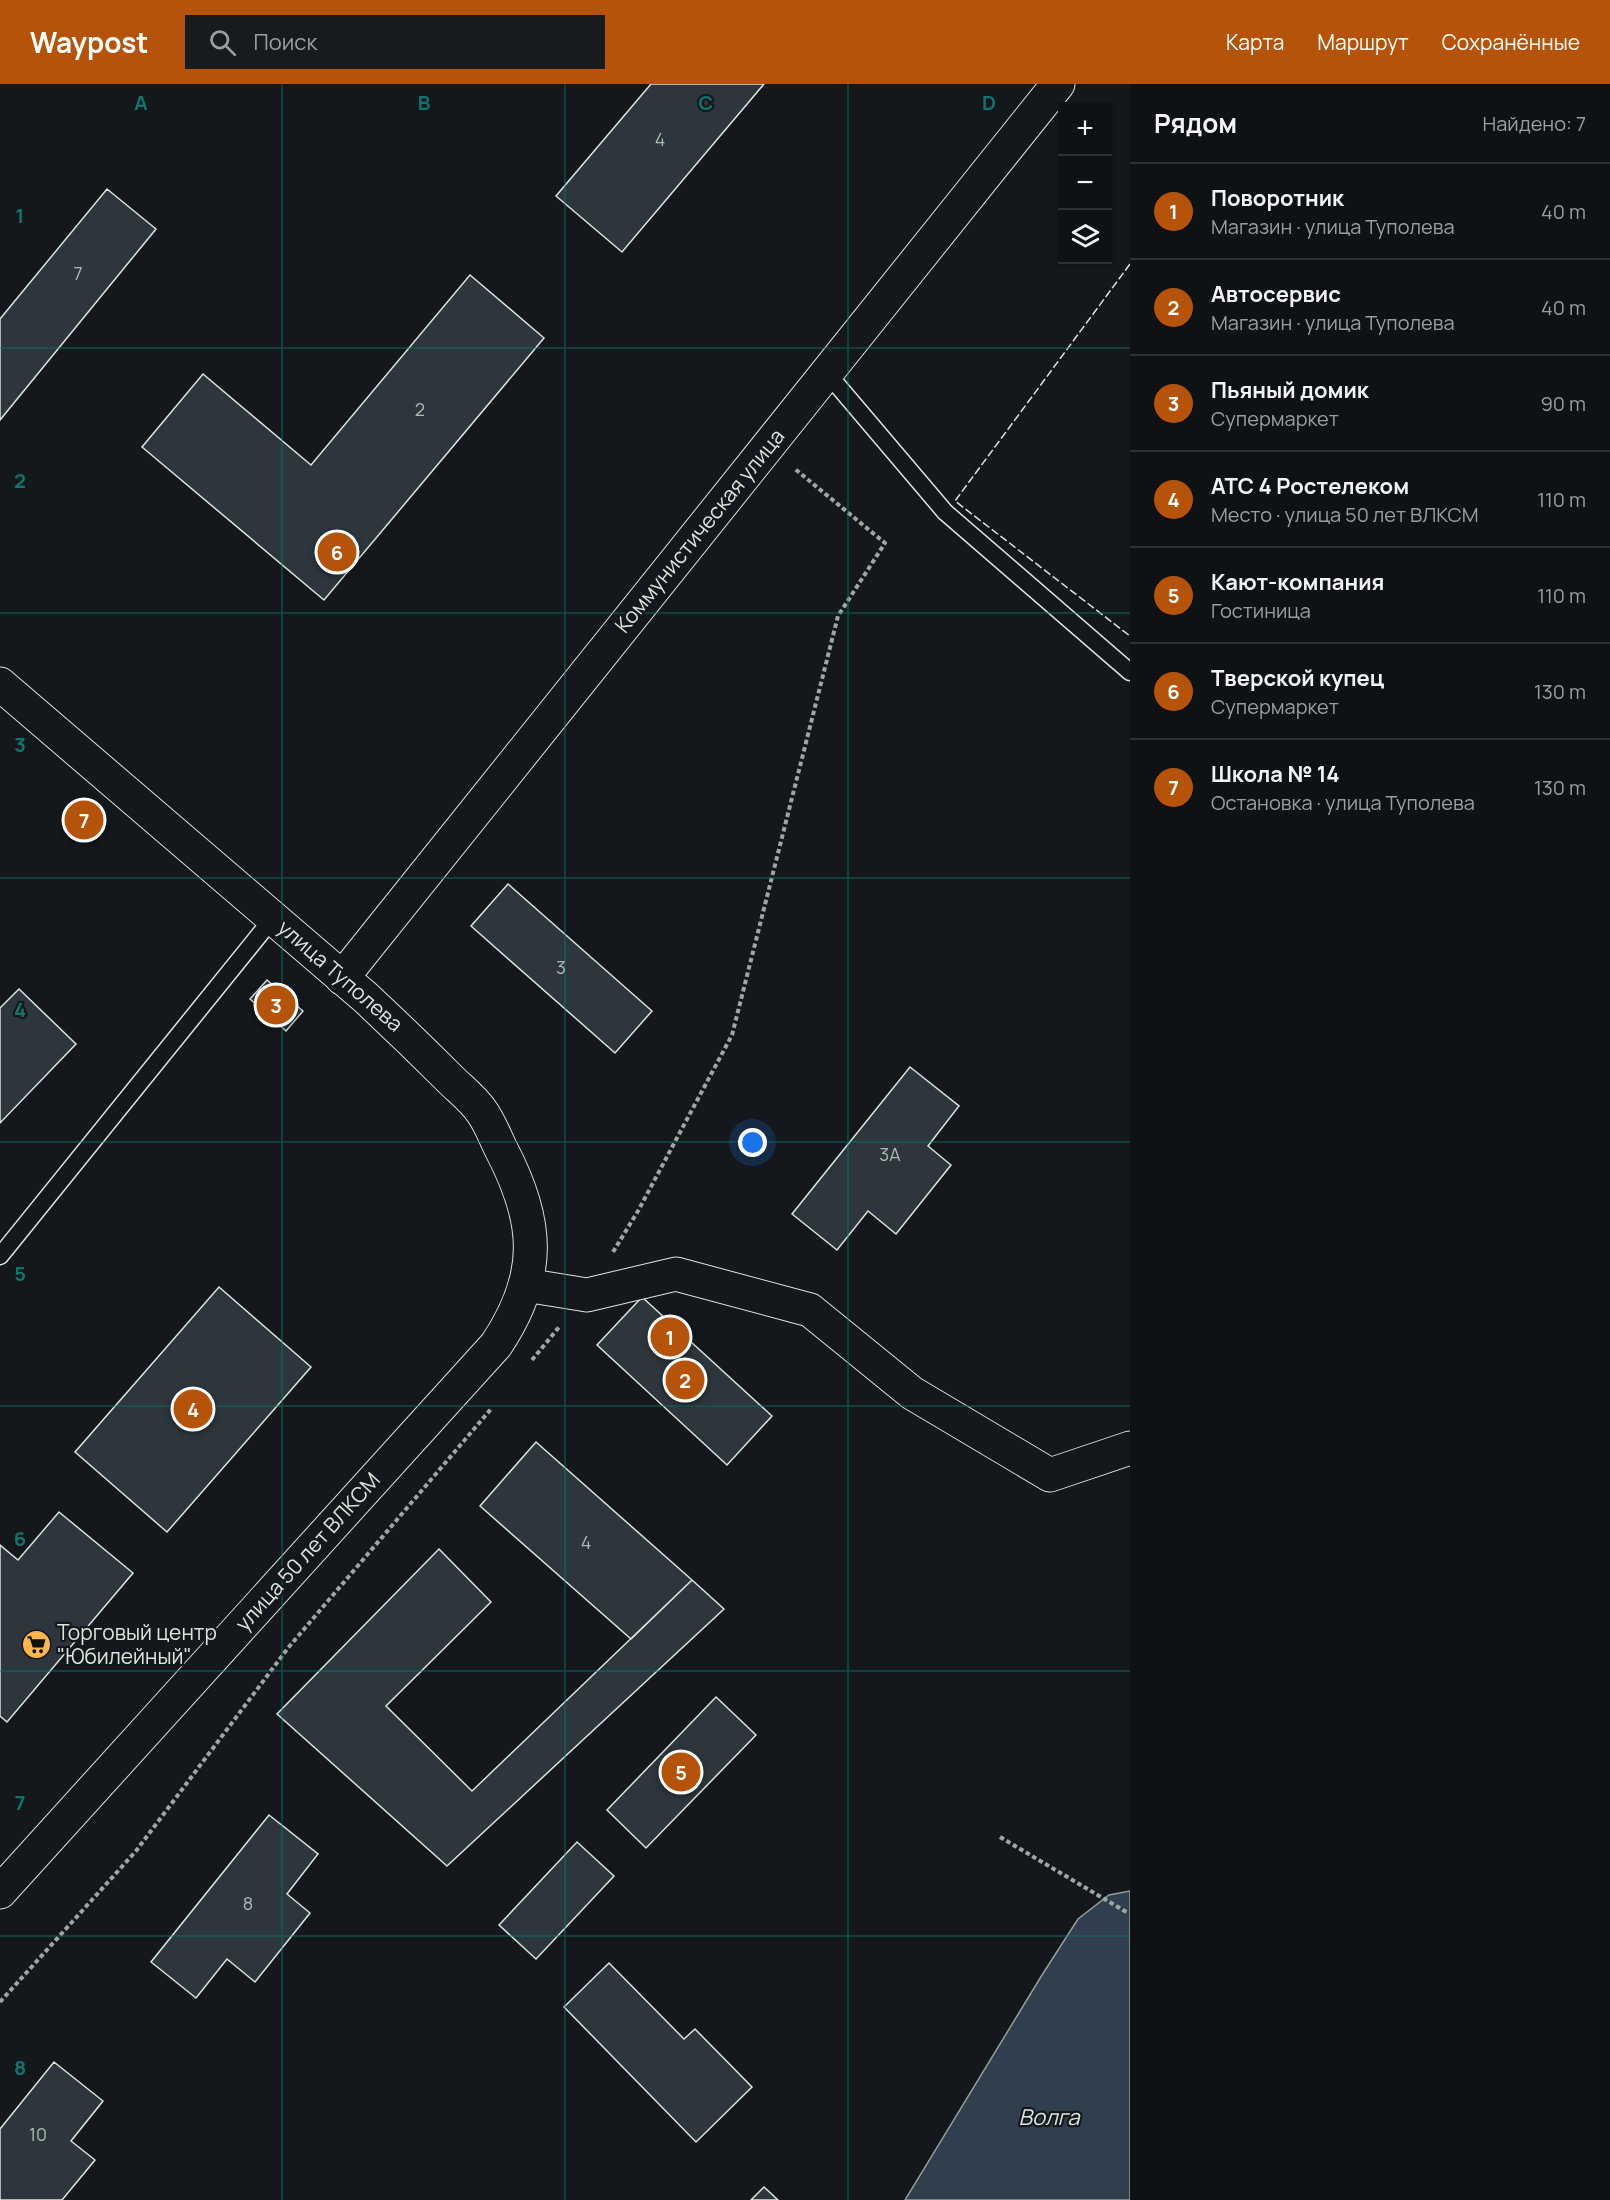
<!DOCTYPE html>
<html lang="ru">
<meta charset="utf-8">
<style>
:root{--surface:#0f1215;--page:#181b1e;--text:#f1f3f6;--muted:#9b9ea0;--line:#2f3234;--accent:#b45309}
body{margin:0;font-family:Manrope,sans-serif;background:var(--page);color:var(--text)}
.controls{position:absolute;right:18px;top:18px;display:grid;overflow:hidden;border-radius:0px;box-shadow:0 2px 4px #0004}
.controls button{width:54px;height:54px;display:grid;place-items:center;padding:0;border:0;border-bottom:2px solid var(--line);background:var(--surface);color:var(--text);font:30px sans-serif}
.you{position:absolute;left:753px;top:1059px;width:21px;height:21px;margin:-15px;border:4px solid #fff;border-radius:50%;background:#1a73e8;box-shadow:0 0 0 9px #1a73e833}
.badge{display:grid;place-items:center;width:39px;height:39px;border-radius:50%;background:var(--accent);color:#fff;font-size:20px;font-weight:700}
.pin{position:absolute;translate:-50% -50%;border:3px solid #fff;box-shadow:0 2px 6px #0006}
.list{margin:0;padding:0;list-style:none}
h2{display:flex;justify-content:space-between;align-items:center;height:78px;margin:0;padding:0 24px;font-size:26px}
h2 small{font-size:20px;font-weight:400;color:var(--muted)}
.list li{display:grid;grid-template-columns:39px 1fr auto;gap:18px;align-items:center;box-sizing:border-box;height:96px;padding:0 24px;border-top:2px solid var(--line)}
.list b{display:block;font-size:22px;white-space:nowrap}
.list p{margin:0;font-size:20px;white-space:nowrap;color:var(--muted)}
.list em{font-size:20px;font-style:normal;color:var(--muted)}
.icon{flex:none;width:33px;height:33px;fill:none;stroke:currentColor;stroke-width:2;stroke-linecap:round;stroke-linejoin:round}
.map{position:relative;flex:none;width:1130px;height:2116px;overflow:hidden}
header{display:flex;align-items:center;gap:36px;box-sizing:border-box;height:84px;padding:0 30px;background:var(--accent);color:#fff}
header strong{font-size:28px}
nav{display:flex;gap:33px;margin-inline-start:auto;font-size:21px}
.search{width:420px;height:54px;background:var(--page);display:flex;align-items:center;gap:15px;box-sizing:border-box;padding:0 21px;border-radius:0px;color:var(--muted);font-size:22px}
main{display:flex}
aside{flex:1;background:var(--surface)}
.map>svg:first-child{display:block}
.water{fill:#2f3f4d;stroke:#939e99;stroke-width:1.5}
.building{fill:#2c363c;stroke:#d8e6dc;stroke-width:1.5}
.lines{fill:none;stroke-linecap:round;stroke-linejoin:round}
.lane-casing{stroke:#d8e6dc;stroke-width:19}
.street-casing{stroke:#d8e6dc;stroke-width:35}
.secondary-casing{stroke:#d8e6dc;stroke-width:35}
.path{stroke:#9da8a2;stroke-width:4;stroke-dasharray:4.5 3;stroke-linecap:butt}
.lane{stroke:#14181c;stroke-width:16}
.street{stroke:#14181c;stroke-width:33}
.secondary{stroke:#14181c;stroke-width:33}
.fence{stroke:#d8e6dc;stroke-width:1.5;stroke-dasharray:8 3;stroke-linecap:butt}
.grid{fill:none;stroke:#0f766e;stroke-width:1.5;stroke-opacity:0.55}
.labels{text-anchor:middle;stroke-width:4.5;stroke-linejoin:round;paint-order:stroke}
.number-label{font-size:18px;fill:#adbab4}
.street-label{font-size:21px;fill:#d8e6dc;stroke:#14181c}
.poi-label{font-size:21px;fill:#d8e6dc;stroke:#14181c;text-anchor:start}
.water-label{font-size:22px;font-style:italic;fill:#d8e6dc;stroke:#14181c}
.grid-label{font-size:20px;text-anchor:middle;font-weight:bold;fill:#0f766e;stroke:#14181c;stroke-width:4.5;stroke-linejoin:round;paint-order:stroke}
</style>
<header>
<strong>Waypost</strong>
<div class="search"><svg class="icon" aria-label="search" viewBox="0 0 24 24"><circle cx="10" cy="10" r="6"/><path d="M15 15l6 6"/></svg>Поиск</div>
<nav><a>Карта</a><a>Маршрут</a><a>Сохранённые</a></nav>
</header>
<main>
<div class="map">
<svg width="1130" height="2116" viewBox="0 0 1130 2116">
<rect width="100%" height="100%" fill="#14181c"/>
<path class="water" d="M1130,1807V2116H905L1042,1891L1078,1835L1109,1811Z"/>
<path class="building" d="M651,0H764L622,168L556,112Z
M107,105L156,145L0,336V235Z
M470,191L544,254L324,516L142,363L203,290L311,381Z
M508,800L652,927L615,969L471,842Z
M267,896L303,927L286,947L250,915Z
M19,905L76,960L0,1039V924Z
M910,983L959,1022L928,1062L951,1081L896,1150L868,1127L837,1166L792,1130Z
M219,1203L311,1283L167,1448L75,1368Z
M642,1213L772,1332L727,1381L597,1261Z
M536,1358L692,1496L631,1555L480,1422Z
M59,1428L133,1489L7,1638L0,1632V1461L18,1476Z
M439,1465L491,1518L386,1622L472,1707L692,1496L724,1525L447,1782L277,1630Z
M716,1613L756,1651L646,1764L607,1726Z
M269,1731L318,1770L287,1810L310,1829L255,1898L227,1875L196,1914L151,1878Z
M577,1758L614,1792L536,1875L499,1841Z
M609,1879L684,1955L695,1945L752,2003L696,2058L564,1923Z
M54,1978L103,2017L71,2057L95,2076L62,2116H0V2045Z
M764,2103L778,2116H751Z"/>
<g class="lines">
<defs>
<path id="lane" d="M827,289L945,428L1130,588
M0,1172L273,834"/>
<path id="street" d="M342,894L1058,0
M525,1201L587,1211L676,1190L810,1226L912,1309L1050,1391L1130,1364"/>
<path id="secondary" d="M0,600L365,913C394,940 422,967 450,995C461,1006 474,1016 482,1028C490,1039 495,1053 501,1065C539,1137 543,1191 496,1261L0,1808"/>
</defs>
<use href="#lane" class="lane-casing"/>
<use href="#street" class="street-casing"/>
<use href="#secondary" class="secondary-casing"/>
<path class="path" d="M613,1168L638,1127L732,951L838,532L885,459L795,385
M532,1276L560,1242
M1000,1753L1128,1829
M0,1918L136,1767L288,1564L491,1325"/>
<use href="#lane" class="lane"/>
<use href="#street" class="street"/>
<use href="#secondary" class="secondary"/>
<path class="fence" d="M1130,180L955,417L1130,552"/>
</g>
<path class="grid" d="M282,0V2116M565,0V2116M848,0V2116M0,264H1130M0,529H1130M0,794H1130M0,1058H1130M0,1322H1130M0,1587H1130M0,1852H1130"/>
<defs>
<symbol id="supermarket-disc" viewBox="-11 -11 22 22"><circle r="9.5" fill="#ffb74d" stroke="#14181c"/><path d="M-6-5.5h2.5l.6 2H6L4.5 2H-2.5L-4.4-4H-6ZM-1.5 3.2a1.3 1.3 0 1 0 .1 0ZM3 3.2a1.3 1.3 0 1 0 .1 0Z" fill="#111"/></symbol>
</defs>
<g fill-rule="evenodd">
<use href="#supermarket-disc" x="20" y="1544" width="33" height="33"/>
</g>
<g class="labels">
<g class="number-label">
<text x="660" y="62">4</text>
<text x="78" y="196">7</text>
<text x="420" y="332">2</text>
<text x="561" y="890">3</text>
<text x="890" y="1077">3А</text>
<text x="586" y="1465">4</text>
<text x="248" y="1826">8</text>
<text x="38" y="2057">10</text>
</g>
<g class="street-label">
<text transform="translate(700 447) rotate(-51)" y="7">Коммунистическая улица</text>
<text transform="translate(340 892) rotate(41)" y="7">улица Туполева</text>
<text transform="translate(308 1468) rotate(-48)" y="7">улица 50 лет ВЛКСМ</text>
</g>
<g class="poi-label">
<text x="57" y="1556">Торговый центр<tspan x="57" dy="24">"Юбилейный"</tspan></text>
</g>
<g class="water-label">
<text x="1049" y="2041">Волга</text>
</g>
</g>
<g class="grid-label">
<text x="141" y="26">A</text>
<text x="424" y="26">B</text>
<text x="706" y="26">C</text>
<text x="989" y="26">D</text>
<text x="20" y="139">1</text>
<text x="20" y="404">2</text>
<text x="20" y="668">3</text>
<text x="20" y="933">4</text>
<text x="20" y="1197">5</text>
<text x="20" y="1462">6</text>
<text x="20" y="1726">7</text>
<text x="20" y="1991">8</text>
</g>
</svg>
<div class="controls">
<button>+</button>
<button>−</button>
<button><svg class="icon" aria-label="layers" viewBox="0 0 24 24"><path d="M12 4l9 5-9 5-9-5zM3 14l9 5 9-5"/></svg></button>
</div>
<div class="you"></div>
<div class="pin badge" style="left:670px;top:1253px">1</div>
<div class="pin badge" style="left:685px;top:1296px">2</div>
<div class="pin badge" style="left:276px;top:921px">3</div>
<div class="pin badge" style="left:193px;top:1325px">4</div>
<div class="pin badge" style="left:681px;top:1688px">5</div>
<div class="pin badge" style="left:337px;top:468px">6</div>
<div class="pin badge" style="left:84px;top:736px">7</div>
</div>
<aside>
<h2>Рядом<small>Найдено: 7</small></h2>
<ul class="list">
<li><span class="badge">1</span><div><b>Поворотник</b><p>Магазин · улица Туполева</p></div><em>40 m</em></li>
<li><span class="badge">2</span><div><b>Автосервис</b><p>Магазин · улица Туполева</p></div><em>40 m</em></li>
<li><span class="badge">3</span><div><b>Пьяный домик</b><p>Супермаркет</p></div><em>90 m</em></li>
<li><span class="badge">4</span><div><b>АТС 4 Ростелеком</b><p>Место · улица 50 лет ВЛКСМ</p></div><em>110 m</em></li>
<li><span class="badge">5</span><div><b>Кают-компания</b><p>Гостиница</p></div><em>110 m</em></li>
<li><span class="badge">6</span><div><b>Тверской купец</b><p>Супермаркет</p></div><em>130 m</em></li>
<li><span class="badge">7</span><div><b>Школа № 14</b><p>Остановка · улица Туполева</p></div><em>130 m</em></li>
</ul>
</aside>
</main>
